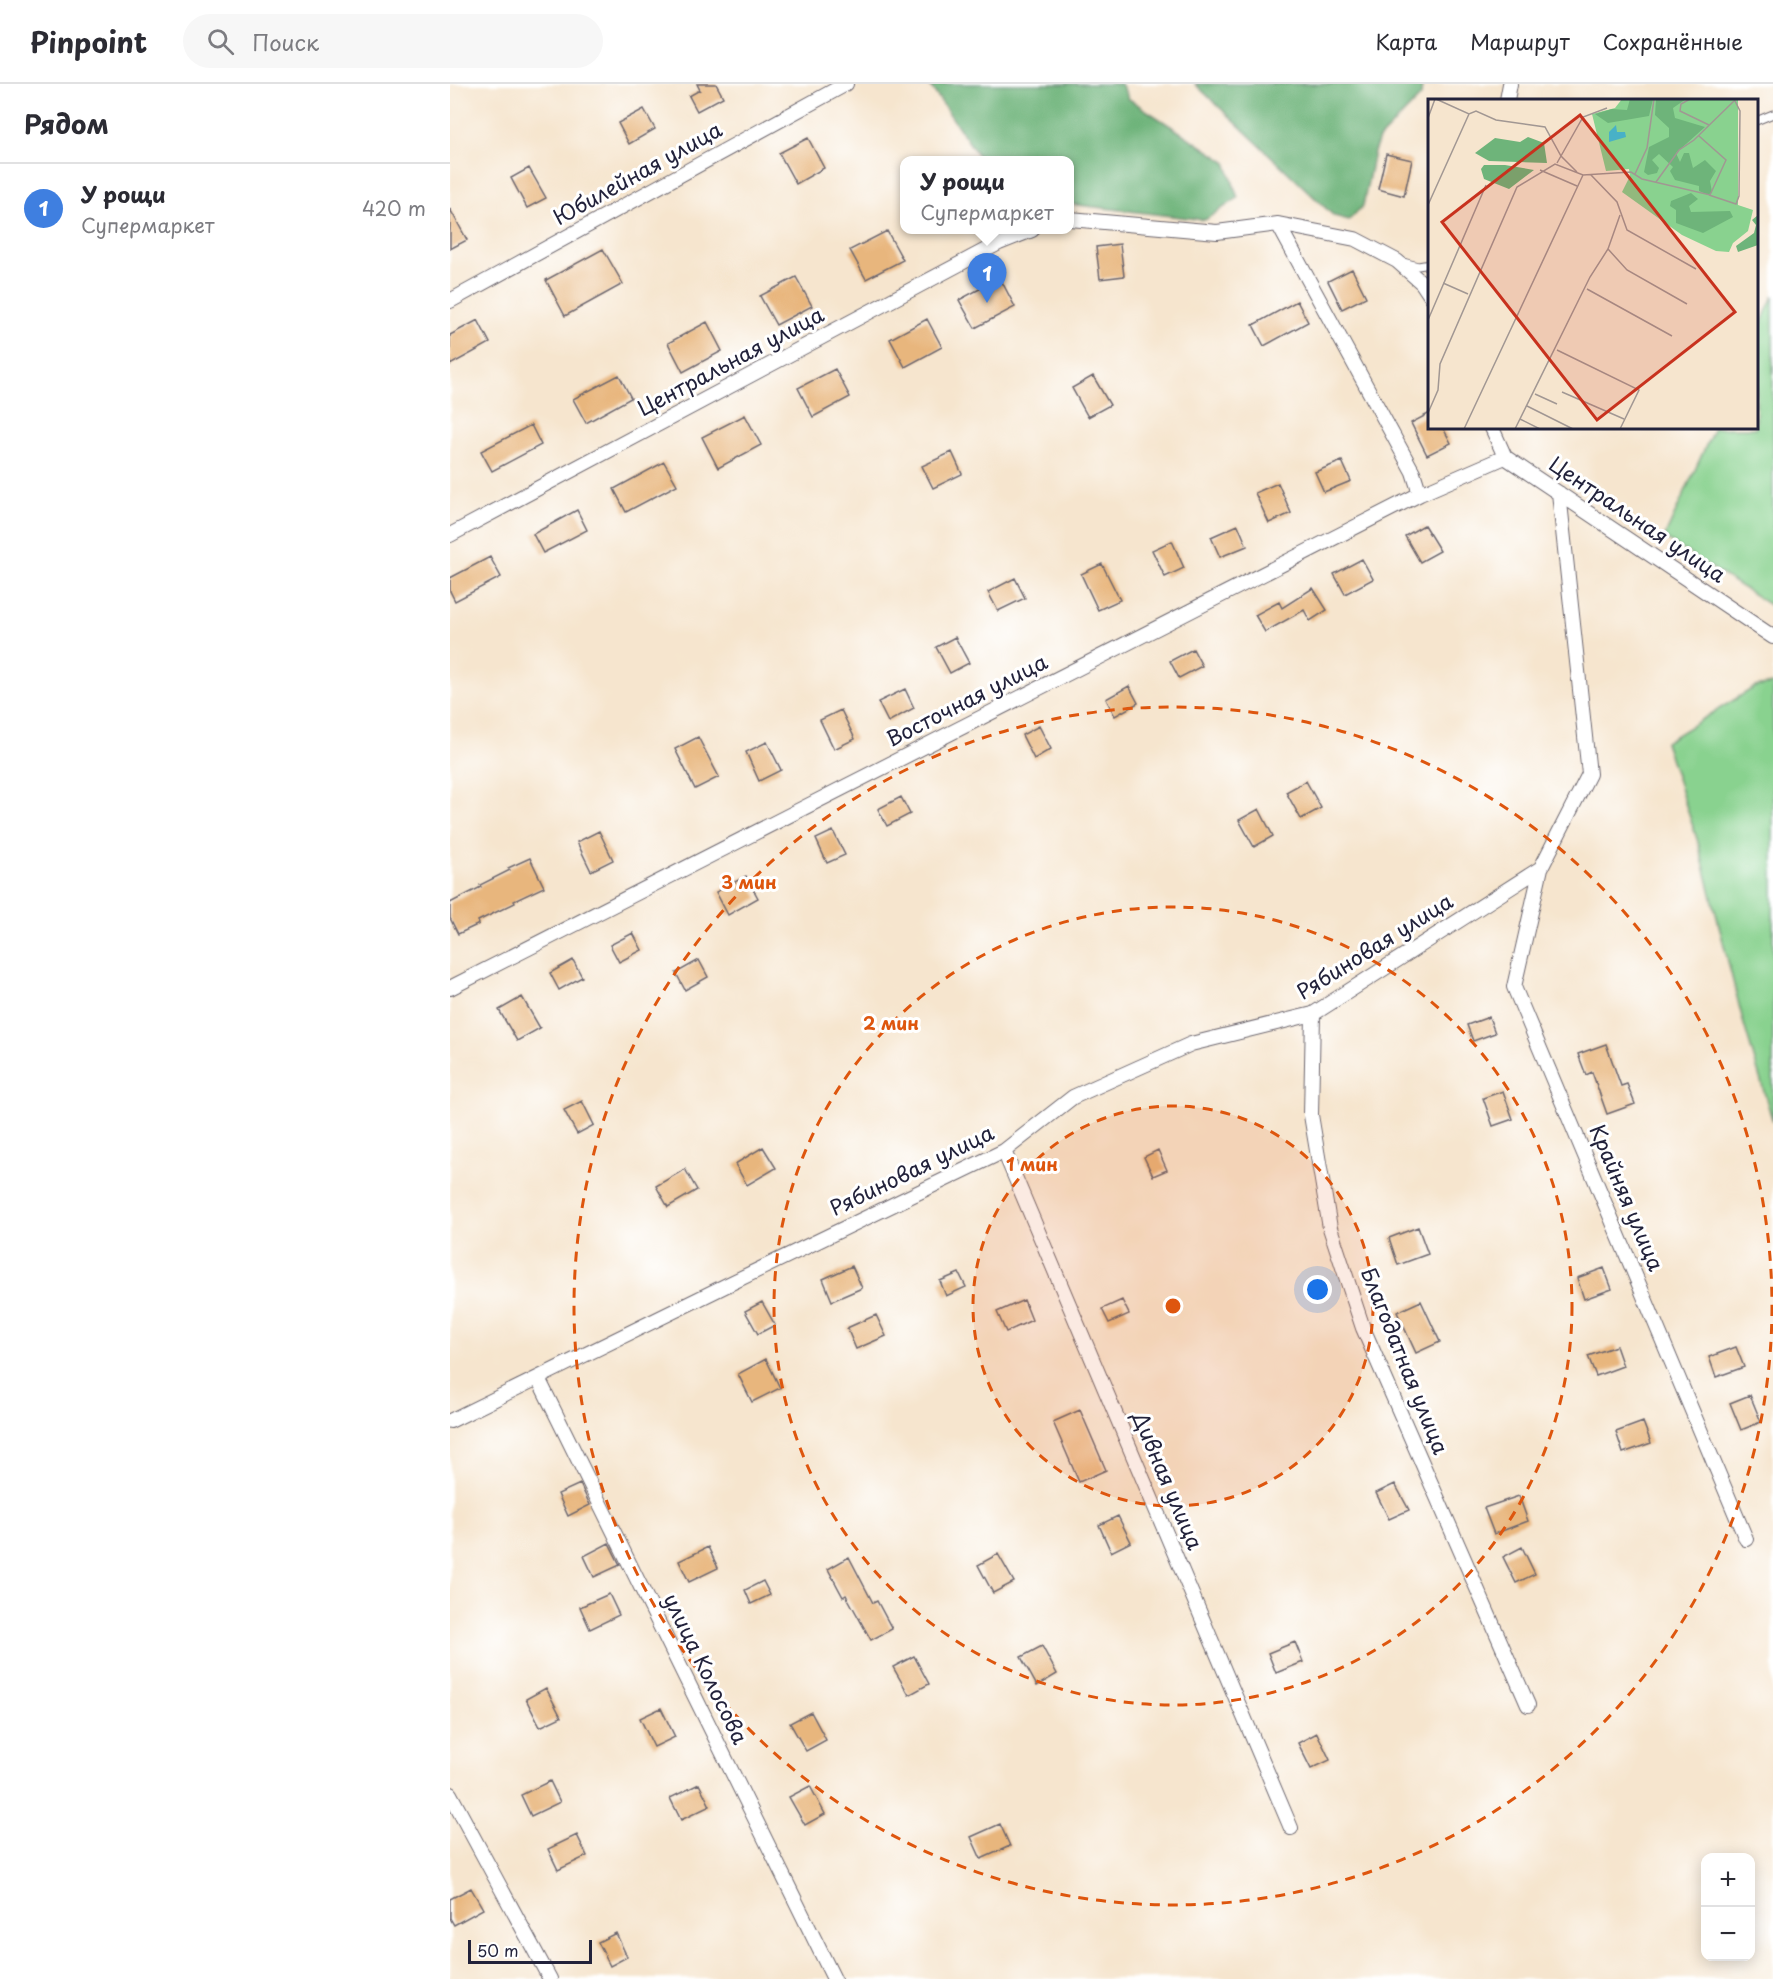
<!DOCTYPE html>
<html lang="ru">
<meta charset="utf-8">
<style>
:root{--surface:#fff;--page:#f7f7f7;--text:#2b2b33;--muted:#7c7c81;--line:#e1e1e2;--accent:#7c3aed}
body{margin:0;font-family:"Playpen Sans",sans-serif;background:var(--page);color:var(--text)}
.controls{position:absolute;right:18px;bottom:18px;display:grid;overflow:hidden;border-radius:12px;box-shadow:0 3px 15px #0003}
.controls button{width:54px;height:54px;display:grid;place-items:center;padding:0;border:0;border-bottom:2px solid var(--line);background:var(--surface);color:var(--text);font:30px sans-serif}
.scale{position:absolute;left:18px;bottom:15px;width:124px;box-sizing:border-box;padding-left:6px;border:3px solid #22223b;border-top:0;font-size:16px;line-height:21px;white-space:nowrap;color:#22223b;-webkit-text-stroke:4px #fff;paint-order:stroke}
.you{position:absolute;left:868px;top:1206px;width:21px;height:21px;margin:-15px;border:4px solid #fff;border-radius:50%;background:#1a73e8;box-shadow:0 0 0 9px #1a73e833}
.badge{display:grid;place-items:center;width:39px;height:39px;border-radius:50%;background:var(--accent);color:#fff;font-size:20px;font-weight:700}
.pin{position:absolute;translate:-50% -50px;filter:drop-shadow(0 2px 3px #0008)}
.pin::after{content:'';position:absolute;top:32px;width:21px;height:18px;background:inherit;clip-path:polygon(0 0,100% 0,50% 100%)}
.popup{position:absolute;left:450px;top:72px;width:174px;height:78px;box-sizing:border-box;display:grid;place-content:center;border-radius:12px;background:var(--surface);filter:drop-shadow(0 2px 4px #0005);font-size:20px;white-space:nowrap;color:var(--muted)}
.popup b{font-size:22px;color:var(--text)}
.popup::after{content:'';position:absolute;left:50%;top:100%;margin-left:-12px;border:12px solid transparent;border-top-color:var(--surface)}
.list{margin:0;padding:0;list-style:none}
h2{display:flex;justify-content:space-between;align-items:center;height:78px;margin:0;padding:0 24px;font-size:26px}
h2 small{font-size:20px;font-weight:400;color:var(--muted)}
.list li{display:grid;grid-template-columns:39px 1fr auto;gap:18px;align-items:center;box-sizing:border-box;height:90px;padding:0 24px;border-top:2px solid var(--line)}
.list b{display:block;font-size:22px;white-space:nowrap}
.list p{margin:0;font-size:20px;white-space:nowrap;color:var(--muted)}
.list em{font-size:20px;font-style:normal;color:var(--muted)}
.icon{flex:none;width:33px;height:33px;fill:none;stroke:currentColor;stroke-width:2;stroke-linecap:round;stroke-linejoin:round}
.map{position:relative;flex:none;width:1323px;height:1895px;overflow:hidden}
header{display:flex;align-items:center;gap:36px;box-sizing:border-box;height:84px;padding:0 30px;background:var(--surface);border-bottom:2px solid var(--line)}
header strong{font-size:28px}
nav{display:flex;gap:33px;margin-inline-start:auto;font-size:21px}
.search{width:420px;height:54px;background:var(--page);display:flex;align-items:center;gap:15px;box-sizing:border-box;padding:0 21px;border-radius:33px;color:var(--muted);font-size:22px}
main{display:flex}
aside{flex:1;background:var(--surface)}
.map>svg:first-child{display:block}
.green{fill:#89d28f;stroke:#567a65;stroke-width:1.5}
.forest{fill:#6eb47a;stroke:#486b5a;stroke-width:1.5}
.building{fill:#e8b67d}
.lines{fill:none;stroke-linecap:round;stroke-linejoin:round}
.service-casing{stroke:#6c666e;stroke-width:9}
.minor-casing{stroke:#6c666e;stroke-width:16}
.service{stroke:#fff;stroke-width:7}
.minor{stroke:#fff;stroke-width:14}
.ring{fill:none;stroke:#de560e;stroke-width:3;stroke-dasharray:10 8}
.labels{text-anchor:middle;stroke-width:6;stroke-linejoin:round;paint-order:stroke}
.street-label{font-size:21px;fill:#22223b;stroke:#fff}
.inset-road{fill:none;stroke:#a19793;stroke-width:1.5}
.view{fill:#c8321e;fill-opacity:0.15;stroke:#c8321e;stroke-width:3}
.inset-edge{fill:none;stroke:#22223b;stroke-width:3}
.centre{fill:#de560e;stroke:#fff;stroke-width:3}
.ring-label{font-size:18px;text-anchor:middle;font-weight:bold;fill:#de560e;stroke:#fff;stroke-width:6;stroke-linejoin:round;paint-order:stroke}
</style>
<header>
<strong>Pinpoint</strong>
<div class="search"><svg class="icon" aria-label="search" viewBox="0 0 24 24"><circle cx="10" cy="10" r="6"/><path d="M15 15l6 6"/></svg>Поиск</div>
<nav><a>Карта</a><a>Маршрут</a><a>Сохранённые</a></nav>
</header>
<main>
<aside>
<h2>Рядом<small></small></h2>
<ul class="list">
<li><span class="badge" style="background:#3f7fe0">1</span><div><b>У рощи</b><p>Супермаркет</p></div><em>420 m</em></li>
</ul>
</aside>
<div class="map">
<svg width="1323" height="1895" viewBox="0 0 1323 1895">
<rect width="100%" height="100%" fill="#fff"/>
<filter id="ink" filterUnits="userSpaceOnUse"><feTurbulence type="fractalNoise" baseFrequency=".0167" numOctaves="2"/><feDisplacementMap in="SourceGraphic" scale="12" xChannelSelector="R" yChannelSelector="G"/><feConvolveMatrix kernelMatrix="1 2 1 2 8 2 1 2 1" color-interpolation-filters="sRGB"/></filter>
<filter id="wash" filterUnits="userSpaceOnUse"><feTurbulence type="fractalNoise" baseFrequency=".008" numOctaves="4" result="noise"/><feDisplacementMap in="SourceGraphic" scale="24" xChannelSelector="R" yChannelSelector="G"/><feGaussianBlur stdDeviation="1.35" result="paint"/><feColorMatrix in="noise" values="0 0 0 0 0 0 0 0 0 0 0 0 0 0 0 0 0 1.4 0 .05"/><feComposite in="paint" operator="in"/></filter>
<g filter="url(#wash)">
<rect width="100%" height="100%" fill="#f6e5ce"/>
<path class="green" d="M1323,212V523L1214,454L1264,344H1306L1307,249Z
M1323,600V1038L1293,937L1248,758L1215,658L1305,603Z"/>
<path class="forest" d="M479,0H671L679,15L776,78L788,114L755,136L620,120V76H531Z
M745,0H972L971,12L929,55L924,68L913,122L899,136L884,132Z"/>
<g id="blocks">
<path class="building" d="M247,0H266L273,13L247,27L239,12L250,6Z
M194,25L205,45L179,60L168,39Z
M358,54L374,84L346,100L329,69Z
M936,70L962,76L954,112L928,105Z
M79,84L96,114L77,124L61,94Z
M0,125L17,156L0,165Z
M437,147L453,176L416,195L400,166Z
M670,160L674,192L650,195L646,163Z
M153,165L173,200L115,232L96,196Z
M902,185L916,213L892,225L878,197Z
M346,193L362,222L326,241L310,212Z
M550,194L565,223L525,244L509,216Z
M847,217L858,238L814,262L803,241Z
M477,235L492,263L455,283L440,255Z
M28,236L40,259L0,281V251Z
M257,238L272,267L233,288L218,259Z
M385,285L400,313L363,333L348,304Z
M169,291L181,314L136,339L123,315Z
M643,292L660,321L638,333L622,304Z
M980,329V344H993L1001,359L977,371L961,339Z
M295,331L311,361L268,384L252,353Z
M81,341L91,361L42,387L31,367Z
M502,368L512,390L483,404L472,382Z
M892,377L901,397L874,408L865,388Z
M214,378L227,401L176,428L164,405Z
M828,399L841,429L819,439L805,409Z
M127,426L137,446L93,469L83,450Z
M788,441L797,462L770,473L761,453Z
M974,441L990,467L970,478L955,452Z
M722,457L734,484L715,493L702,466Z
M40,473L51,493L5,517L0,507V494Z
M912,475L923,495L895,510L884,490Z
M652,480L670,516L648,526L631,490Z
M565,494L575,514L548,527L538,508Z
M863,504L877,526L860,537L854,526L815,548L805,531L829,518L832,524Z
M505,553L519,579L500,589L486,563Z
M743,565L752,582L729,594L720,577Z
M679,602L688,619L665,632L656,615Z
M455,605L464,624L438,638L428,618Z
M391,626L405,655L384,665L370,636Z
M589,642L601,665L584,675L572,651Z
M248,653L269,693L245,705L225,665Z
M317,658L331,686L309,697L296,668Z
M856,697L871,724L851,735L836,708Z
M451,713L460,730L437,742L428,725Z
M809,725L823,752L804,763L789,736Z
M149,747L163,776L141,787L127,758Z
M383,747L395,771L377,779L366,755Z
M80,774L94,803L64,817L65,819L28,837L29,840L8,850L0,834V819L31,803L30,801L60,786L58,784Z
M296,792L308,814L278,831L266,808Z
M183,849L192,866L169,878L160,861Z
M123,876L132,893L109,906L100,889Z
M249,876L258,893L235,906L226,889Z
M72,913L90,944L67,957L49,926Z
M1039,933L1045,949L1023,957L1017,941Z
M1156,960L1171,1002L1177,1000L1185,1020L1157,1030L1142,988L1136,991L1128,970Z
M1053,1007L1063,1035L1043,1042L1033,1014Z
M132,1017L144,1041L127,1050L114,1026Z
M313,1063L326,1084L297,1101L285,1080Z
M708,1066L717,1086L703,1092L694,1073Z
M235,1085L247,1106L218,1123L206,1102Z
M968,1143L978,1170L948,1181L939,1154Z
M402,1182L412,1204L382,1217L373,1195Z
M1154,1184L1162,1205L1134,1215L1127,1194Z
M509,1189L516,1203L496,1212L490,1197Z
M574,1216L582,1236L556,1248L547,1228Z
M672,1216L679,1230L659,1239L652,1225Z
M971,1217L990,1258L966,1269L947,1228Z
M312,1218L325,1241L308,1250L295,1227Z
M426,1231L436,1252L406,1265L397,1244Z
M1166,1262L1173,1282L1146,1292L1138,1272Z
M1286,1263L1294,1283L1266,1293L1259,1273Z
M316,1275L330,1304L302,1318L288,1290Z
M1300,1311L1311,1338L1291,1346L1280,1319Z
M630,1326L656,1386L629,1398L603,1338Z
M1193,1338L1201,1359L1173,1369L1166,1348Z
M130,1400L140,1421L118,1432L108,1410Z
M945,1400L959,1426L939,1435L926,1409Z
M1069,1412L1078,1437L1044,1450L1034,1424Z
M668,1432L681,1458L661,1468L649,1441Z
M159,1459L170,1481L144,1493L134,1472Z
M258,1463L268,1484L239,1498L229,1477Z
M1072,1463L1085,1490L1066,1499L1053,1473Z
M548,1470L564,1498L543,1509L528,1481Z
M399,1473L423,1519L427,1517L442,1545L421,1556L396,1511L393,1513L378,1485Z
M313,1497L320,1511L301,1520L295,1506Z
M159,1510L169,1531L140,1545L130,1523Z
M845,1558L853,1578L826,1589L818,1569Z
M592,1562L607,1590L587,1602L571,1573Z
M464,1572L479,1600L459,1611L443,1583Z
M96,1604L111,1633L90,1643L76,1615Z
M211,1624L225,1653L204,1663L190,1634Z
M361,1628L376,1656L356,1667L340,1639Z
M867,1649L880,1676L861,1685L848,1659Z
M100,1697L110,1718L81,1732L71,1711Z
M249,1700L260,1722L231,1736L220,1714Z
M360,1702L375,1730L355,1741L339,1713Z
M550,1740L560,1762L531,1775L521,1753Z
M127,1751L137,1772L108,1786L98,1765Z
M21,1804L33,1825L4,1841L0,1834V1815Z
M166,1849L177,1873L160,1882L148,1858Z"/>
</g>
</g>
<g filter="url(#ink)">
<use href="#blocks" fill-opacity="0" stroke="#6c666e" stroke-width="1.5"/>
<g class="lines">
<defs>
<path id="service" d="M1306,37L1323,30
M953,178L968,182L980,180"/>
<path id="minor" d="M1057,16L1060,0
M620,135L767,148L828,140L905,155L947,177L972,199L980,211
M828,140L963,388L970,410
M0,217L396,0
M1042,344L1055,373L1323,553
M1109,409L1139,690L1091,784L1064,903L1296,1455
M0,451L549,159L582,146
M0,904L970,410L1055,373
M863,930L861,1031L880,1144L913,1244L1078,1621
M554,1067L841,1744
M88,1294L384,1895
M0,1337L277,1201L554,1067L623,1013L741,960L863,930L1091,784
M0,1710L100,1895"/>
</defs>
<use href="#service" class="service-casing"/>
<use href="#minor" class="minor-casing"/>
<use href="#service" class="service"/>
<use href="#minor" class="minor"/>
</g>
</g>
<circle cx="723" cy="1222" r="200" fill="#de560e" fill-opacity=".12"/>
<g class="ring">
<circle cx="723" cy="1222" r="200"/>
<circle cx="723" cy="1222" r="399"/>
<circle cx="723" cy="1222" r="599"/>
</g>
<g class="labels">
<g class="street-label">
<text transform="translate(188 90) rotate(-29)" y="7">Юбилейная улица</text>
<text transform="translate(281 278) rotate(-28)" y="7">Центральная улица</text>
<text transform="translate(1187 436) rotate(34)" y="7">Центральная улица</text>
<text transform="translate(517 617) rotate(-27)" y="7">Восточная улица</text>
<text transform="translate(925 863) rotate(-32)" y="7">Рябиновая улица</text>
<text transform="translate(462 1087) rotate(-26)" y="7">Рябиновая улица</text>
<text transform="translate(1176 1114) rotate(67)" y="7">Крайняя улица</text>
<text transform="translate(954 1277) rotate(68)" y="7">Благодатная улица</text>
<text transform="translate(717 1397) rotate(67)" y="7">Дивная улица</text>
<text transform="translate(255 1585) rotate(64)" y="7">улица Колосова</text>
</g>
</g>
<g transform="translate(978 15)">
<rect width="330" height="330" fill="#f6e5ce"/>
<path d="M194,0H310V106L325,111L320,132L305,144L301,153L288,152L254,136L194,93L202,77L201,70L178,72L164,15L187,9Z" fill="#89d28f"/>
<path d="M202,0H225L221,17L180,24L167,15L184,10L199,11ZM228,0H258L245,9L247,19L277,28L248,54L252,63L256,54H261L265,69L277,61L288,72L282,82L284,93L280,96L271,92V87L247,81L242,72L245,68L231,55L224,61L231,69L229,74L220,76L216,73L221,48L241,38V29L227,16ZM100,38L116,44L119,64L61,62L47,54L67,39L92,43ZM56,66H77L106,71L81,90L56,80L53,70ZM263,94L270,100L261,107L263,113L302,112L305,118L275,134L248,124V111L242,107L243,102ZM330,116V146L310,153L308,147L326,134L328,126L324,121Z" fill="#6eb47a"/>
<path d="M188,26L189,33H197L198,38L181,43V33Z" fill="#48b1c7"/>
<path class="inset-road" d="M8,0L41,15L48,12L68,21L117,28L133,57L149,73M262,0L253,5L252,12L281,26M0,19L7,0M129,64L155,18L179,9M112,71L149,87M207,75L219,49L226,0M163,76L189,103L199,131L268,170M228,83L251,51L266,41L306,2M281,96L308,105L311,97L312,12L306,0M0,106L41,15M180,150L199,171L259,205M15,184L40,195M159,190L244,237M0,221L58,86M129,251L211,291L192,330M134,293L196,320M107,295L129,305M99,307L145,330M0,314L10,291L12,265L89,88L127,65L155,76L203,73L214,80L282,96L298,61L271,37M92,320L112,330M36,330L155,76M87,330L162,178L180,150L192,116"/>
<path class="view" d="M152,16L307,213L169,321L14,123Z"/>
<rect width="330" height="330" class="inset-edge"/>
</g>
<circle cx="723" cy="1222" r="9" class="centre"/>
<g class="ring-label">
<text x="299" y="805">3 мин</text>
<text x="441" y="946">2 мин</text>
<text x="582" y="1087">1 мин</text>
</g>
</svg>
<div class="controls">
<button>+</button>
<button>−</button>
</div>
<div class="scale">50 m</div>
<div class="you"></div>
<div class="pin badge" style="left:537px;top:219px;background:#3f7fe0">1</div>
<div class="popup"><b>У рощи</b>Супермаркет</div>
</div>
</main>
